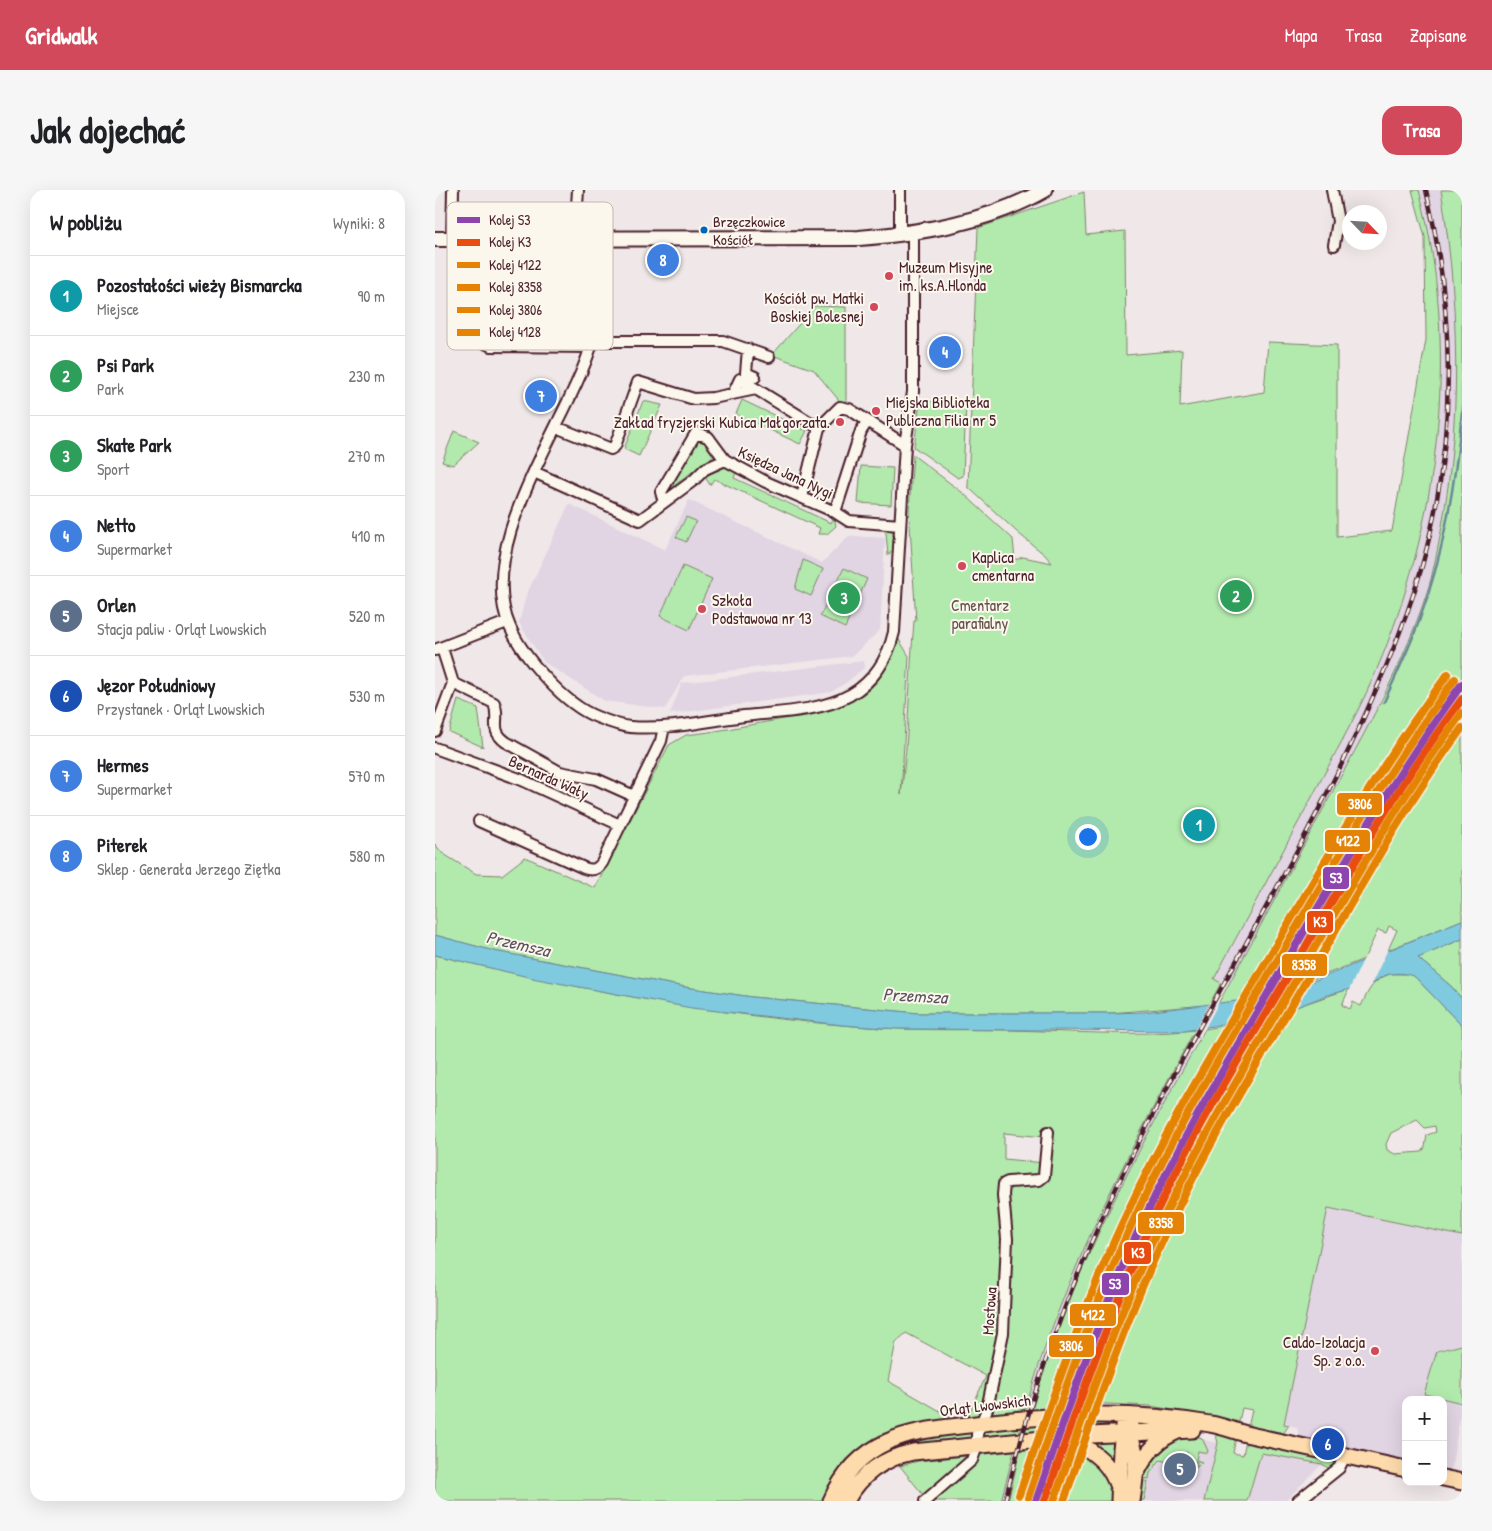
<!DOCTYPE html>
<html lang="pl">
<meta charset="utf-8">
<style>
:root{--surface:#fff;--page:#f6f6f6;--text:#202124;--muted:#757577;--line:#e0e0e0;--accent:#d1495b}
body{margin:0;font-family:"Patrick Hand",sans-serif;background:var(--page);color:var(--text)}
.controls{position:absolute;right:15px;bottom:15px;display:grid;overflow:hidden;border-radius:10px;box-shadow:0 5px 20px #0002}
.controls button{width:45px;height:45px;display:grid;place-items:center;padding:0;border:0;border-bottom:1px solid var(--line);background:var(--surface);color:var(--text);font:25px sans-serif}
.compass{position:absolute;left:907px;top:15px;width:45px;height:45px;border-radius:50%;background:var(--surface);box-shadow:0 5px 20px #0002;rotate:115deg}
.you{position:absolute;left:652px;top:646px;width:18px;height:18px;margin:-12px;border:4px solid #fff;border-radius:50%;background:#1a73e8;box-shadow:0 0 0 8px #1a73e833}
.badge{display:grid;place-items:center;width:32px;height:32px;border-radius:50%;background:var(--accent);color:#fff;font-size:16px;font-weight:700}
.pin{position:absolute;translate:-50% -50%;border:2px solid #fff;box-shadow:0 1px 5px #0006}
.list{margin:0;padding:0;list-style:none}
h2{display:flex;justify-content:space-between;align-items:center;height:65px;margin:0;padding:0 20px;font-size:21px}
h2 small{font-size:16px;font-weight:400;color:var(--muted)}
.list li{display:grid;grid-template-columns:32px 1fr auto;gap:15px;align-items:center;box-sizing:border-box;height:80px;padding:0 20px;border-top:1px solid var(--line)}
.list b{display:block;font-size:19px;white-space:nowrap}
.list p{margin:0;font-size:16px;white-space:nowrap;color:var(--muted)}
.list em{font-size:16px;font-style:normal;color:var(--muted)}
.map{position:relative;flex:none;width:1027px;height:1311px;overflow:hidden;border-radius:15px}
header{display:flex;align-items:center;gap:30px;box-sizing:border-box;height:70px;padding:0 25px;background:var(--accent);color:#fff}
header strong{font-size:24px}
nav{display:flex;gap:28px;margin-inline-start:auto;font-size:18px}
.intro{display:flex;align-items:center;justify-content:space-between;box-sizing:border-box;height:120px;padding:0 30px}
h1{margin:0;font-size:35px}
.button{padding:12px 22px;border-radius:15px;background:var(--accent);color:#fff;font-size:18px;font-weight:700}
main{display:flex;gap:30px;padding:0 30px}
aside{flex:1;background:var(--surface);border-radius:15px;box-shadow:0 5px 20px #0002}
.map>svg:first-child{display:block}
.built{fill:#e1d4e3}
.green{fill:#b2e9ac;stroke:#7e846c;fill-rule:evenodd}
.water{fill:#7fcadf;stroke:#6a8697}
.pier{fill:#efe7e8}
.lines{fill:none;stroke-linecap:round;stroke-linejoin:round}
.stream{stroke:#6a8697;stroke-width:2.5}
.street-casing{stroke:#4a1f2b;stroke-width:14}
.secondary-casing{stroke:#4a1f2b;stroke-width:18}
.primary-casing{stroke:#4a1f2b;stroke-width:19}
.street{stroke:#fbf7ec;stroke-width:10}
.secondary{stroke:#fbf7ec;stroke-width:14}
.primary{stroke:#fedbac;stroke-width:15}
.rail-casing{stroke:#4a1f2b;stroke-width:4.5}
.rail{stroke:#fbf7ec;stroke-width:2.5;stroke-dasharray:8;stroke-linecap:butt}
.rail-1-casing{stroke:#fbf7ec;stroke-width:11}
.rail-2-casing{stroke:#fbf7ec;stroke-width:11}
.rail-3-casing{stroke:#fbf7ec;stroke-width:11}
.rail-4-casing{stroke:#fbf7ec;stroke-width:11}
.rail-5-casing{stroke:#fbf7ec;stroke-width:11}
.rail-6-casing{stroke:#fbf7ec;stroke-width:11}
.rail-1{stroke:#8e44ad;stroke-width:8}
.rail-2{stroke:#e84d0f;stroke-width:8}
.rail-3{stroke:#e48306;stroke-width:8}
.rail-4{stroke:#e48306;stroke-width:8}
.rail-5{stroke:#e48306;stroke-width:8}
.rail-6{stroke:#e48306;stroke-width:8}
.bus-dot{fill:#0065bd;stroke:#fbf7ec;stroke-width:2}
.poi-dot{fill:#d1495b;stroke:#fbf7ec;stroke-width:2}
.labels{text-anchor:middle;stroke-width:4;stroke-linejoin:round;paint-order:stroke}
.bus-label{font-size:15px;fill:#4a1f2b;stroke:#fbf7ec;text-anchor:start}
.poi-label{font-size:16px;fill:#4a1f2b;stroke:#fbf7ec;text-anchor:start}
.street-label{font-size:16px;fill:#4a1f2b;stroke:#fbf7ec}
.park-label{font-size:16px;fill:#64524b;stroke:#fbf7ec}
.water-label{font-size:18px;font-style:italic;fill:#5a5261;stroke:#fbf7ec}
.key{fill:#fbf7ec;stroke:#c6b6b2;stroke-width:1}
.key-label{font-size:14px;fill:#4a1f2b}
.line-badge{stroke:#fbf7ec;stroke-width:2}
.badge-label{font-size:14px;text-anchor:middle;font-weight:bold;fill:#fff}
</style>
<header>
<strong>Gridwalk</strong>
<nav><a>Mapa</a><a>Trasa</a><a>Zapisane</a></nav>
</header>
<div class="intro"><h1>Jak dojechać</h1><a class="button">Trasa</a></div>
<main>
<aside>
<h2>W pobliżu<small>Wyniki: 8</small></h2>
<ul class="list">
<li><span class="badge" style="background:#0f9aa8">1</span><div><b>Pozostałości wieży Bismarcka</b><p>Miejsce</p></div><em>90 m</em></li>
<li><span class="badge" style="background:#2e9e5b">2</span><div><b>Psi Park</b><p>Park</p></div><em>230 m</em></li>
<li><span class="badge" style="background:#2e9e5b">3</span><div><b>Skate Park</b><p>Sport</p></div><em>270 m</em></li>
<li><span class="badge" style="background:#3f7fe0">4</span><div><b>Netto</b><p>Supermarket</p></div><em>410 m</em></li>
<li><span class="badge" style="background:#5c6f8a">5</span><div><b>Orlen</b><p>Stacja paliw · Orląt Lwowskich</p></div><em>520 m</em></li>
<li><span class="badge" style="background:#1a4fb4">6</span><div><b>Jęzor Południowy</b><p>Przystanek · Orląt Lwowskich</p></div><em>530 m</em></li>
<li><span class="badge" style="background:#3f7fe0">7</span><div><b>Hermes</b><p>Supermarket</p></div><em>570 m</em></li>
<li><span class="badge" style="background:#3f7fe0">8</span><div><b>Piterek</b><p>Sklep · Generała Jerzego Ziętka</p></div><em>580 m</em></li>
</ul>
</aside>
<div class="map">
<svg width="1027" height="1311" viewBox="0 0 1027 1311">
<rect width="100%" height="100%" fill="#efe7e8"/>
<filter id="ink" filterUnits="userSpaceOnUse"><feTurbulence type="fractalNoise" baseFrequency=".02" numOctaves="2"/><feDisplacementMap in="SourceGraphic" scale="10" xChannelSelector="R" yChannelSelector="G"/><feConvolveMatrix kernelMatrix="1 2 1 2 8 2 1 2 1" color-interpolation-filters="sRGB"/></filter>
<g filter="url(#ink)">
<path class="built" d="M984,0H1006L1018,71L1024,129L1025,200L1020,272L1010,331L996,389L978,440L933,538L795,792L788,788L786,793L779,789L894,575L947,468L977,382L994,300L1005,199L1001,91Z
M254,310L387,373L414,346L450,348L445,440L417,466L249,486L230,519L170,511L109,472L84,433L91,406L134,314L230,360Z
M429,471L430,477L412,492L396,502L235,524L247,493Z
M1027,486V514L984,576L938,648L861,781L853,777L849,783L842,780L931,627L975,557Z
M811,850L818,854L726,1019L692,1094L647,1211L641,1209L639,1213L633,1211L670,1108L721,992L800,853L807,856Z
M749,861L756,864L678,1011L624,1136L599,1212L593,1211L629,1103L655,1043L692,966Z
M893,1018L1027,1046V1155L1002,1161L989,1204L1027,1213L1016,1280L1008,1278V1210H971V1271L864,1247L862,1237L849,1234Z
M760,1248L783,1253L769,1311H703L706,1295L722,1264Z
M615,1262L628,1264L611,1311H597Z
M826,1263L887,1274L850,1311H812Z
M576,1272L582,1274L573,1311H566Z"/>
<path class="green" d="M977,0H984C1024,153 1006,322 947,467C928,515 901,561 877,607C844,668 812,728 779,789L786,793L774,815L675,823H483L317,807L250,797L59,761L0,745V654L7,663L41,684L67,685L90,667L160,698L234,555L251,545C280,542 308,536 337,531C399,520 444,518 463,448L474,466L466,605C474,547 474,489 479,431H481L474,320L478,265L528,303L578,349L580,370L588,367L617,373L610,365L583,343L533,297L543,38L649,2L651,45L690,41L691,165L747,160L745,217L829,202L833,152L902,155V347L957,341L991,150L990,47Z
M1006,0H1027V486L975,557L931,627L826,808L783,814C822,743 860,671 899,599C936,531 974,464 996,389C1027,260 1027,131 1006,0Z
M380,116L411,117V213L407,214L379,180L337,165Z
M307,210L372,241L365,254L301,224Z
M208,211L227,215L204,266L189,259Z
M485,211L531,213L528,286L523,288L479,257Z
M19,241L44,252L18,275L7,272Z
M264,248H268L282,263L232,301Z
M288,276L301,282L299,288L396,333L399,327L401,336L392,344H383L385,338L279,289L275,295L270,287L272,283Z
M426,276L458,278L456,315L423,313Z
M251,327L261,331L251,352L241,347Z
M448,338L455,339L460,346L459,360L453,365L451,343Z
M368,370L388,379L376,406L360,399Z
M248,376L277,389L254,440L225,426Z
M409,378L432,389L410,438L385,426Z
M23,510L43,518L48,557L14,542Z
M1027,514V527L1019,537L1024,543L1027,540V730L953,760L962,740L954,736L951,743L943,740L929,769L849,801C906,704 960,604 1027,514Z
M1027,749V809L1017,797L983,768Z
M0,765C143,799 286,827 432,837C478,841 525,839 571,840C633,841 698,847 760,840C693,963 628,1085 590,1221L532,1228L551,1186L471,1143L461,1152L453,1191L519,1229C458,1238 414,1249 387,1311H0ZM569,943L609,947V973L569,969Z
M955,784H973L980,787L1027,836V1046L893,1018L849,1234L854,1235L848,1244L813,1238L817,1220L807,1218L803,1236L786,1232L787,1228L715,1216L651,1213L647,1211L692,1094L726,1019L834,826L914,799L907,815L915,819L918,812L926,816C934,799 938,790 955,784ZM982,930L990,938L1000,936L1001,942L992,945L990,957L987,962L960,964L952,960L951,954L956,943Z
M813,831L721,992L670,1108L631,1217L597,1220C634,1085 703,961 770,839Z
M1027,1155V1213L989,1204L1002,1161Z
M641,1229L677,1231L686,1237L643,1240L644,1238L639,1236Z
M626,1230L622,1243L589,1247L593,1233Z
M587,1234L583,1247L548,1248L546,1246L547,1240Z
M533,1241L536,1243V1249L495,1254L410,1295L437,1267L476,1249Z
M758,1245L767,1248L773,1261L772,1263L763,1261L761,1270L767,1272L761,1278L762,1272L752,1270V1262L749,1276L725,1270L715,1283L714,1289L707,1288C716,1261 732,1250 758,1245Z
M781,1245L801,1247L798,1263L808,1265L811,1250L821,1251L824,1255L902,1272V1276L895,1279L887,1274L826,1263L812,1311H769L783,1253Z
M681,1247L682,1271L676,1272L651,1252Z
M600,1259L596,1269L606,1273L592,1311H573L585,1261Z
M644,1260C661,1275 679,1286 677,1311H616L631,1271L638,1274Z
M579,1261L566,1311H493L465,1276L483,1271Z
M707,1289L713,1292L709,1310L702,1311Z"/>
<path class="water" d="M1027,730V749L983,768L1017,797L1027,809V836L980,787C968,781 948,782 939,793L892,805L844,824L750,841L463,839L407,835L256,818L102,789L0,765V745L59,761L250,797L317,807L483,823H675L709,822L826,808L869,795Z"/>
<path class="pier" d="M954,757L935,797L913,802L930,766Z
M851,798L833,829L823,831L841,801Z
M838,801L821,832L811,834L828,805Z
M775,812H784L768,842L758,843Z"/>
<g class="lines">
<path class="stream" d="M949,512C961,485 974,459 984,431C1009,364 1020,294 1027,222"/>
<defs>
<path id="street" d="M897,0L903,31L899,55
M465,44V0
M140,48L143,0
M157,48C158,75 164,130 157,153C134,232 38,354 75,437C88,467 130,515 162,527C172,531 185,536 195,537C233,540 271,531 309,526C343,522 384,522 415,505C439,491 453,468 459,442L470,255L478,202V42
M17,50L18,0
M30,143L56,156L156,157
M158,151H288L334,167
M313,159L311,183L320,187
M298,204L305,189L321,199
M121,237L176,259L180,256L203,192L259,209L278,208L321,199L384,238L367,307
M384,238L405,217L414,219L470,255
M99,282L205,330L259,290L270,279L290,270L331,292L400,322L426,241L432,232
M229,312L226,302L261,243L273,247L290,270
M400,322L414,331L465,335
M0,460L72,432
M18,493L59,513C66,530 53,539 71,552L125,582L161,589L199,606
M0,541L18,493L7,458
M0,558L87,590L185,635
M44,631L149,678C157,681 162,680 167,673L226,551L229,537
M490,1311L537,1270L542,1256V1244L552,1219L568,1143L572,1049L568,1005L569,994L573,992L604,990L609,986L613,942
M863,1311L904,1278L910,1266"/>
<path id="secondary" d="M0,49L424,48C487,43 554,32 610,0"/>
<path id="primary" d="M688,1235C706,1258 701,1284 697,1311
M636,1246C657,1264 673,1268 683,1297
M702,1282C711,1263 724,1248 743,1241
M1008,1288L1027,1292
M396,1311C407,1285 426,1264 452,1252C479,1239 511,1238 541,1234C622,1224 693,1220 775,1234C789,1236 801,1242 815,1245C867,1256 919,1268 971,1279
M411,1311C426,1284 449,1268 478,1262L636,1246L757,1240
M684,1311L686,1259L687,1251L696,1236"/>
</defs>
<use href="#street" class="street-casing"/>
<use href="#secondary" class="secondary-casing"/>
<use href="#primary" class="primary-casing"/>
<use href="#street" class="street"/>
<use href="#secondary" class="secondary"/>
<use href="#primary" class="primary"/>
<defs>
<path id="rail" d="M570,1311C601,1182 645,1065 706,948C776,809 859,677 925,536C951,478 977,419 992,357C1021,240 1019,117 991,0"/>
</defs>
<use href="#rail" class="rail-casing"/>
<use href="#rail" class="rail"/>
<defs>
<path id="rail-1" d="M601,1311C634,1216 666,1120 709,1029C753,935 808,847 860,757C913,667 965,578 1027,494"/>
<path id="rail-2" d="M610,1311C642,1218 674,1124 716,1034C759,940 814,852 867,763C917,676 967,589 1027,509"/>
<path id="rail-3" d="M593,1308C625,1213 658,1116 701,1025C745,931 800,842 853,752C905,662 958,573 1020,489"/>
<path id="rail-4" d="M619,1311C651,1218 683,1124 725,1035C769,942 823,855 875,766C923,683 970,600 1027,523"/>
<path id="rail-5" d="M584,1305C617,1210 649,1113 693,1021C737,927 793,838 845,748C898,657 950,568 1013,484"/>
<path id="rail-6" d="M629,1311C660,1220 691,1128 732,1041C776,947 831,859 884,769C929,691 973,611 1027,538"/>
</defs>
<use href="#rail-1" class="rail-1-casing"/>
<use href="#rail-2" class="rail-2-casing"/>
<use href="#rail-3" class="rail-3-casing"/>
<use href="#rail-4" class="rail-4-casing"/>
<use href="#rail-5" class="rail-5-casing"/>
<use href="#rail-6" class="rail-6-casing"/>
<use href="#rail-1" class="rail-1"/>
<use href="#rail-2" class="rail-2"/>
<use href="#rail-3" class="rail-3"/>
<use href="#rail-4" class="rail-4"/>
<use href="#rail-5" class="rail-5"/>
<use href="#rail-6" class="rail-6"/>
</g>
</g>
<circle class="bus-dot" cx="269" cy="40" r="4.5"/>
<g class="poi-dot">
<circle cx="454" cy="86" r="5"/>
<circle cx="439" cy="117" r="5"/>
<circle cx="441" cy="221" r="5"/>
<circle cx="405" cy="232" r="5"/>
<circle cx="527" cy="376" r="5"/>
<circle cx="267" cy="419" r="5"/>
<circle cx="940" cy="1161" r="5"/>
</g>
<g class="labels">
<g class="bus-label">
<text x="278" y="37">Brzęczkowice<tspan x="278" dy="18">Kościół</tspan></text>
</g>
<g class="poi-label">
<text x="464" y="83">Muzeum Misyjne<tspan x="464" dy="18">im. ks.A.Hlonda</tspan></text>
<text x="429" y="114" text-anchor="end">Kościół pw. Matki<tspan x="429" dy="18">Boskiej Bolesnej</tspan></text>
<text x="451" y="218">Miejska Biblioteka<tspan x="451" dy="18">Publiczna Filia nr 5</tspan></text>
<text x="395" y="238" text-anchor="end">Zakład fryzjerski Kubica Małgorzata.</text>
<text x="537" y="373">Kaplica<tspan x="537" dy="18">cmentarna</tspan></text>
<text x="277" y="416">Szkoła<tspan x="277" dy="18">Podstawowa nr 13</tspan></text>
<text x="930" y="1158" text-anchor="end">Caldo-Izolacja<tspan x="930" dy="18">Sp. z o.o.</tspan></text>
</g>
<g class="street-label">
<text transform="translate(351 282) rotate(25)" y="6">Księdza Jana Nygi</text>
<text transform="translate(114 587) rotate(24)" y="6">Bernarda Wały</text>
<text transform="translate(554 1121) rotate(-86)" y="6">Mostowa</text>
<text transform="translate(550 1215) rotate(-7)" y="6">Orląt Lwowskich</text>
</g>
<g class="park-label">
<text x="545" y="421">Cmentarz<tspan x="545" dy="18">parafialny</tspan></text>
</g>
<g class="water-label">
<text transform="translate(83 754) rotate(13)" y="6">Przemsza</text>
<text transform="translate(480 806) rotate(3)" y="6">Przemsza</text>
</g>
</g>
<rect x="12" y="12" width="166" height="148" rx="8" class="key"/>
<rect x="22" y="27" width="23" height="6" fill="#8e44ad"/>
<rect x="22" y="49" width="23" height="7" fill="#e84d0f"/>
<rect x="22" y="72" width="23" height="6" fill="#e48306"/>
<rect x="22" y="94" width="23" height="7" fill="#e48306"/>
<rect x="22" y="117" width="23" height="6" fill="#e48306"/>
<rect x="22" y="139" width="23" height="7" fill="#e48306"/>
<g class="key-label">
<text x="54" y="35">Kolej S3</text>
<text x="54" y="57">Kolej K3</text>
<text x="54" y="80">Kolej 4122</text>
<text x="54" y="102">Kolej 8358</text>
<text x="54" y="125">Kolej 3806</text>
<text x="54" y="147">Kolej 4128</text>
</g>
<g class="line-badge">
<rect x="901" y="602" width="47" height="24" rx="5" fill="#e48306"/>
<rect x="889" y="639" width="47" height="24" rx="5" fill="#e48306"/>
<rect x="887" y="676" width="28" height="24" rx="5" fill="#8e44ad"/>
<rect x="871" y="720" width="28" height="24" rx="5" fill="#e84d0f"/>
<rect x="846" y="763" width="47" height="24" rx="5" fill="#e48306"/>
<rect x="702" y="1021" width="48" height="24" rx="5" fill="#e48306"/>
<rect x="688" y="1051" width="29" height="24" rx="5" fill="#e84d0f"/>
<rect x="666" y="1082" width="29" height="24" rx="5" fill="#8e44ad"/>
<rect x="634" y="1113" width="48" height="24" rx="5" fill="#e48306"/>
<rect x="613" y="1144" width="47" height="24" rx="5" fill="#e48306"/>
</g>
<g class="badge-label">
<text x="925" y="619">3806</text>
<text x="913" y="656">4122</text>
<text x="901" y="693">S3</text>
<text x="885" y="737">K3</text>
<text x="869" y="780">8358</text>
<text x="726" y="1038">8358</text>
<text x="703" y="1068">K3</text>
<text x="680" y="1099">S3</text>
<text x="658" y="1130">4122</text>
<text x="636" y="1161">3806</text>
</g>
</svg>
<div class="controls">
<button>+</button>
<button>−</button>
</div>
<svg class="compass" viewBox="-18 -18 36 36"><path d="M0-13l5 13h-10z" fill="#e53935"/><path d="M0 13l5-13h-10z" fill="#757577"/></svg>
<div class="you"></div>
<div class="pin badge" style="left:764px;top:635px;background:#0f9aa8">1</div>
<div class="pin badge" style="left:801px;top:406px;background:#2e9e5b">2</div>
<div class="pin badge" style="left:409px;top:408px;background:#2e9e5b">3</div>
<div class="pin badge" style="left:510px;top:162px;background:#3f7fe0">4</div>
<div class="pin badge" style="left:745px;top:1279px;background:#5c6f8a">5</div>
<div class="pin badge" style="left:893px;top:1254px;background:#1a4fb4">6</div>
<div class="pin badge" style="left:106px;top:206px;background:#3f7fe0">7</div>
<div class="pin badge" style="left:228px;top:70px;background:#3f7fe0">8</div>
</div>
</main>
